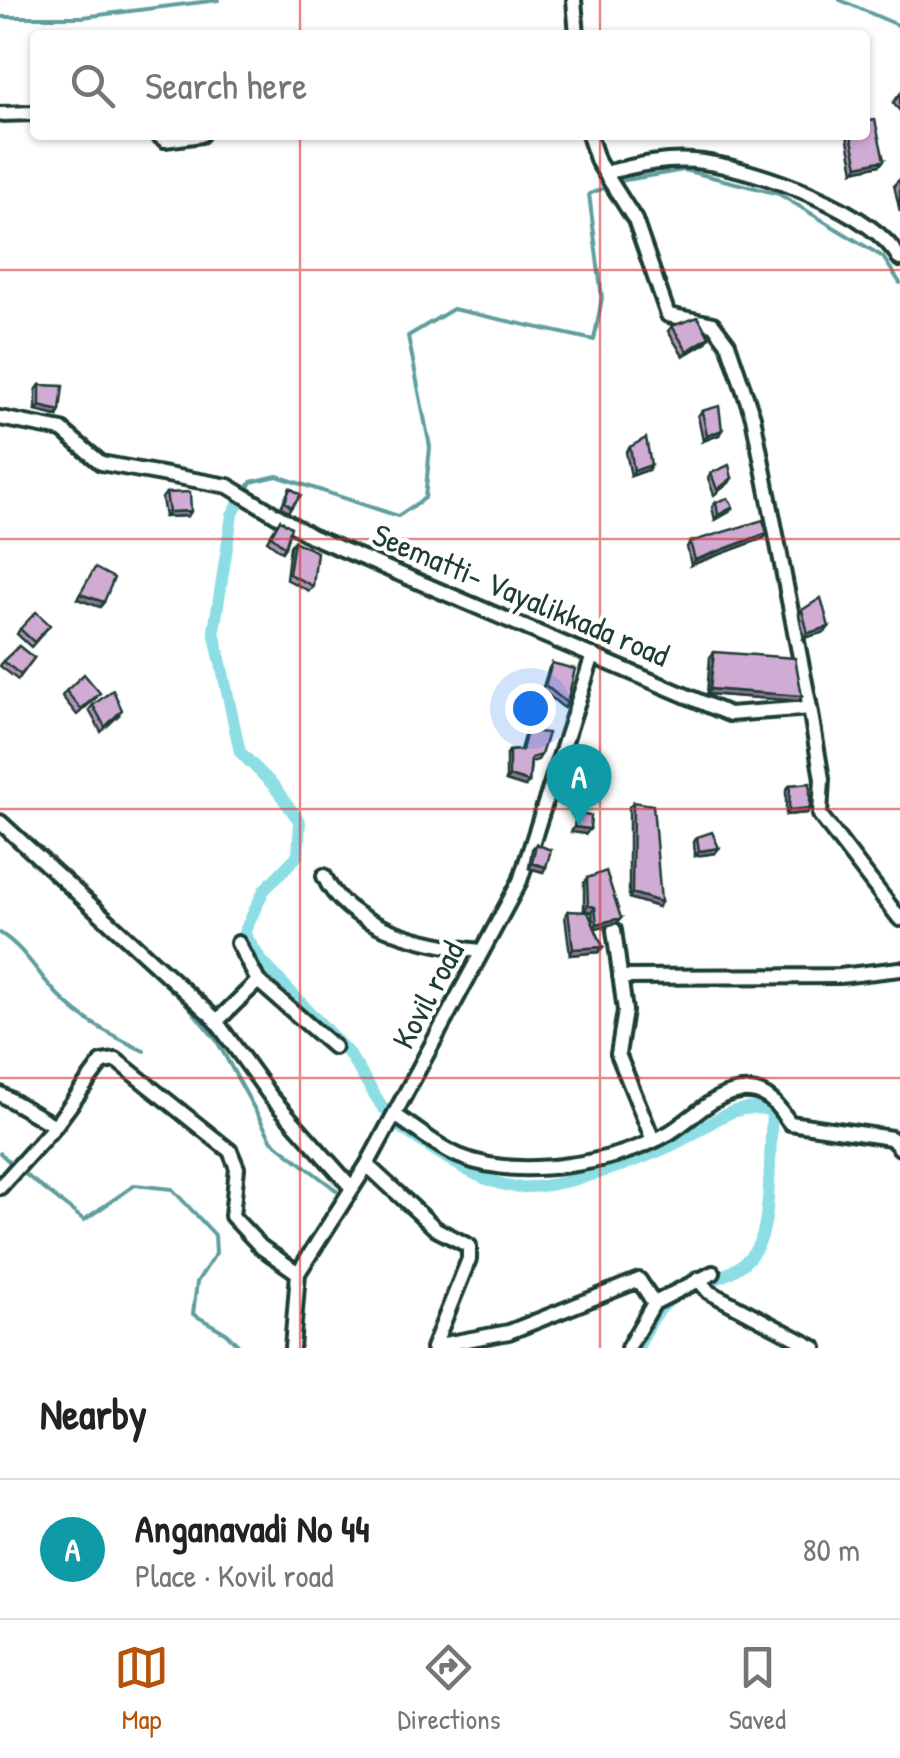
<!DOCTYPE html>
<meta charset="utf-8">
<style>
:root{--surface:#fff;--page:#f6f6f6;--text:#222;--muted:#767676;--line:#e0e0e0;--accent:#b45309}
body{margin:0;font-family:"Patrick Hand",sans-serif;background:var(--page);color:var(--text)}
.you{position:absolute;left:530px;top:708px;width:35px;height:35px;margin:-25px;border:8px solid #fff;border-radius:50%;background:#1a73e8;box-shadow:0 0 0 15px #1a73e833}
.badge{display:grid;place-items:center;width:65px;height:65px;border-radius:50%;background:var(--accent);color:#fff;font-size:32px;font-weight:700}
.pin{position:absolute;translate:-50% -82px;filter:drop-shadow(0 2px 5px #0008)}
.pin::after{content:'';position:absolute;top:52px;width:35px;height:30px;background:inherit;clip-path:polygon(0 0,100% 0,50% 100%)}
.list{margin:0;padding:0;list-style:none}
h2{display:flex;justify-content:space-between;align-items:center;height:130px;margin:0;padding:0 40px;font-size:42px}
h2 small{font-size:32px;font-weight:400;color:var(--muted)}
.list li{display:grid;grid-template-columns:65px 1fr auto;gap:30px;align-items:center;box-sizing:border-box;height:140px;padding:0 40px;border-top:2px solid var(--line)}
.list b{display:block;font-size:38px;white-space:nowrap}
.list p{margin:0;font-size:32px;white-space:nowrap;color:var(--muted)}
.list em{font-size:32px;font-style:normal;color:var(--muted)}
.icon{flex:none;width:55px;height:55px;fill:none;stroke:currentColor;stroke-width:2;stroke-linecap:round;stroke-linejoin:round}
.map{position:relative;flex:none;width:900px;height:1348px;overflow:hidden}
.search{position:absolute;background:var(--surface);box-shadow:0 2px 8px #0004;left:30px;right:30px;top:30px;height:110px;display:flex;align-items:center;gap:25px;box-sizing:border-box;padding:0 35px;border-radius:10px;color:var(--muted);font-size:38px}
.sheet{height:270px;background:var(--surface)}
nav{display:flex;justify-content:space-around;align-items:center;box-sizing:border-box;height:140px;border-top:2px solid var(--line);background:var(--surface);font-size:28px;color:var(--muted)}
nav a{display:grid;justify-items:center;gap:5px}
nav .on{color:var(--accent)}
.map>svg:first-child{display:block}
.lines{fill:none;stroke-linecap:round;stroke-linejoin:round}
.stream{stroke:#619e9e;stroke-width:4}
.canal{stroke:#8ddee4;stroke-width:12}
.minor-casing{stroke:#1f3d34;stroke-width:20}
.minor{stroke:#fff;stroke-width:12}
.wall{fill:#b393b5;stroke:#1f3d34;stroke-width:2.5}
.shaded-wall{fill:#927894;stroke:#1f3d34;stroke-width:2.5}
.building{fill:#d0abd3;stroke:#1f3d34;stroke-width:2.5}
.grid{fill:none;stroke:#d62828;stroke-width:2.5;stroke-opacity:0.55}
.labels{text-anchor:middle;stroke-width:8;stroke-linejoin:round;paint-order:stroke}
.street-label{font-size:32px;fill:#1f3d34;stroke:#fff}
</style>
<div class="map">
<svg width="900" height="1348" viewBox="0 0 900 1348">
<rect width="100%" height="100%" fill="#fff"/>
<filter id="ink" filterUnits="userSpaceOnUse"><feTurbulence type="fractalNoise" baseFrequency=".01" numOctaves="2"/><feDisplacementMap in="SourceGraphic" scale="20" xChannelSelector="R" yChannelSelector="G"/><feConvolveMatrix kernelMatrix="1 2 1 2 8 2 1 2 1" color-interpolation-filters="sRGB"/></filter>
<g filter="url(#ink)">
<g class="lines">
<path class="stream" d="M840,0L900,26
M0,17H83L218,0
M620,181L684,170L779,194L883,257L900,283
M247,489L251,482L277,476L398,516L425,498L430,447L408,336L453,309L594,340L602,298L589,194L607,187
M61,886L161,978
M0,933C26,949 38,975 59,996C83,1021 113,1036 144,1051
M176,991L217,1041L272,1141L336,1190
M0,1153L13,1165
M21,1171L84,1220L135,1185L172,1189L215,1235L216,1253L197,1282L193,1314L226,1333L241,1348"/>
<path class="canal" d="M240,501L232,515L214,631L240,752L274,786L300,822L298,855L264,890L244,933L261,960L349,1054L383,1108
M401,1128C433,1149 472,1179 510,1186C552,1194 650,1158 688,1137C717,1120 736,1101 772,1111C770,1141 771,1218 760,1241C744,1277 710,1278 679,1294C657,1306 648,1327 638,1348"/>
<defs>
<path id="minor" d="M574,0L577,35
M0,114L35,113
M158,135L165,140L201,135
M589,135L598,162L635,220L668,315L713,324L728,344L753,417L810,708
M605,173C637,165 669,157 703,162C758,170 871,209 900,259
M0,418L62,430L101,463L228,486L311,536L729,714L810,708L822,779L820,815L900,919
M0,822L213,1017L271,1097L352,1188
M324,876C347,929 431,946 482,951
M614,930L625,1011L618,1054L653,1140
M238,943L258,981
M620,977L840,976L900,969
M216,1022L258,981L334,1047
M0,1094L55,1126
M395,1115C415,1128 437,1147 459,1156C518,1181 615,1164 669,1133C694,1118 718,1088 750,1091C771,1093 779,1109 790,1123L891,1138L900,1148
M367,1165L436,1229L469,1246V1259L433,1348
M0,1187L55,1126L102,1062L116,1060L230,1151L237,1168L232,1216L261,1247L298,1273
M698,1279L709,1292L815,1348
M434,1346L509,1332L639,1280L654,1303
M292,1348L298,1273L367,1165L520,881L593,655
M628,1348L654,1303L713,1273"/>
</defs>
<use href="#minor" class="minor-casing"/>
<use href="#minor" class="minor"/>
</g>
<path class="wall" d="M900,94V111L893,103Z
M847,135H865L884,160L880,165L854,171Z
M900,179V212L894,185Z
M672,326L706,342L683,356L668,331Z
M40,385L57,416L36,411V390Z
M702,411L719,435L703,441L698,416Z
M630,447L648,470L631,476L626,452Z
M711,473L732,478L729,483L714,495L708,478Z
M290,488L301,495L288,512L281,507Z
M166,493L191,511L188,516L165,517L162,498Z
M716,502L729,512L715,520L712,507Z
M280,520L285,547L282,552L267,541Z
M767,533L764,538L691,565L687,547L690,542Z
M294,541L313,586L309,591L286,579L290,546Z
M802,610L825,632L804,638L799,615Z
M20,629L46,630L31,647L17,634Z
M714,652L799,701L707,694L710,657Z
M34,658L18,680L0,666L3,661Z
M552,663L567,703L564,708L542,690L549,668Z
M66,691L96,698L77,715L62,696Z
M93,705L119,715L101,732L89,710Z
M527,731L541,755L538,760L531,762L529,782L525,787L506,781V756L509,751L520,750L524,736Z
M790,785L807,813L786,815V790Z
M633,802L661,902L658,907L629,898V807Z
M697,837L719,848L715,853L695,856L694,842Z
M536,844L543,872L529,868L532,849Z
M587,878L621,918L617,923L595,928L603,947L599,952L570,955L565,916L568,911L593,924L592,912L584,910V883Z"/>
<path class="shaded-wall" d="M884,160L880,165L854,171L858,166Z
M709,337L706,342L683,356L687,351Z
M40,406L60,411L57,416L36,411Z
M722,430L719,435L703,441L707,436Z
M651,465L648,470L631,476L634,471Z
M733,507L729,512L715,520L718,515Z
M191,511L188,516L165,517L169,512Z
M767,533L764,538L691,565L695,560Z
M80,594L104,602L100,607L77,599Z
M829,627L825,632L804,638L808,633Z
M710,689L802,696L799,701L707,694Z
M509,776L529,782L525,787L506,781Z
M810,808L807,813L786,815L789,810Z
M574,827L590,829L586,834L571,832Z
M719,848L715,853L695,856L699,851Z
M532,863L546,867L543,872L529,868Z
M632,893L661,902L658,907L629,898Z
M588,905L595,907L592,912L584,910Z
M621,918L617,923L593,929L597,924Z
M603,947L599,952L570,955L573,949Z"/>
<path class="building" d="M875,120L884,160L858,166L851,135H865V122Z
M698,317L709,337L687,351L672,326Z
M40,385L63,386L60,411L40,406Z
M719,406L722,430L707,436L702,411Z
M646,438L651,465L634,471L630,447Z
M729,465L732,478L717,490L711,473Z
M290,488L301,495L291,507L285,502Z
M190,492L191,511L169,512L166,493Z
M728,498L733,507L718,515L716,502Z
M280,520L291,527L285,547L271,536Z
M763,520L767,533L695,560L690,542Z
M294,541L317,552L313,586L289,574Z
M95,568L114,578L104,602L80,594Z
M821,598L829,627L808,633L802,610Z
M36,612L50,625L34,642L20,629Z
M19,646L34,658L21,675L3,661Z
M714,652L795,658L802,696L710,689Z
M552,663L575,669L567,703L545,685Z
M84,674L100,693L81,709L66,691Z
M113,690L122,710L105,727L93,705Z
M527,731L548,733L541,755L531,758L529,782L509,776V751L522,750Z
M810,783V808L789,810L790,785Z
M633,802L653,805L661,902L632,893Z
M576,814L591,816L590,829L574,827Z
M712,832L719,848L699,851L697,837Z
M536,844L551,850L546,867L532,863Z
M606,871L621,918L597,924L595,907L588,905L587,878Z
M568,911L588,912L603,947L573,949Z"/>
</g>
<path class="grid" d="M300,0V35M600,0V35M300,135V1348M600,135V1348M0,270H900M0,539H900M0,809H900M0,1078H900"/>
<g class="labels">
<g class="street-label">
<text transform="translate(521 595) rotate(23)" y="11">Seematti- Vayalikkada road</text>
<text transform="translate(428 995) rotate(-62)" y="11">Kovil road</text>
</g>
</g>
</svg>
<div class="you"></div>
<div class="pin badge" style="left:579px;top:826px;background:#0f9aa8">A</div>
<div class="search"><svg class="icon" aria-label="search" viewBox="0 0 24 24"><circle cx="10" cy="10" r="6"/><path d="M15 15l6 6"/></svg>Search here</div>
</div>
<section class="sheet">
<h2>Nearby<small></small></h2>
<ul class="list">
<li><span class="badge" style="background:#0f9aa8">A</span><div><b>Anganavadi No 44</b><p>Place · Kovil road</p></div><em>80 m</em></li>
</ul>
</section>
<nav>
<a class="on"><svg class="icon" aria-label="map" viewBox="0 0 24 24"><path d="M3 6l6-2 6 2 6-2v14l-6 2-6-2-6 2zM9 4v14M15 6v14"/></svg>Map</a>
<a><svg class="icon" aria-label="directions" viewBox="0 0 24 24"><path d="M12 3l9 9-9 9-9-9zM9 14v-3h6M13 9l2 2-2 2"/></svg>Directions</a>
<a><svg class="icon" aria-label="saved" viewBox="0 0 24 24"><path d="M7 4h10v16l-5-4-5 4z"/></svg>Saved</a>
</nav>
